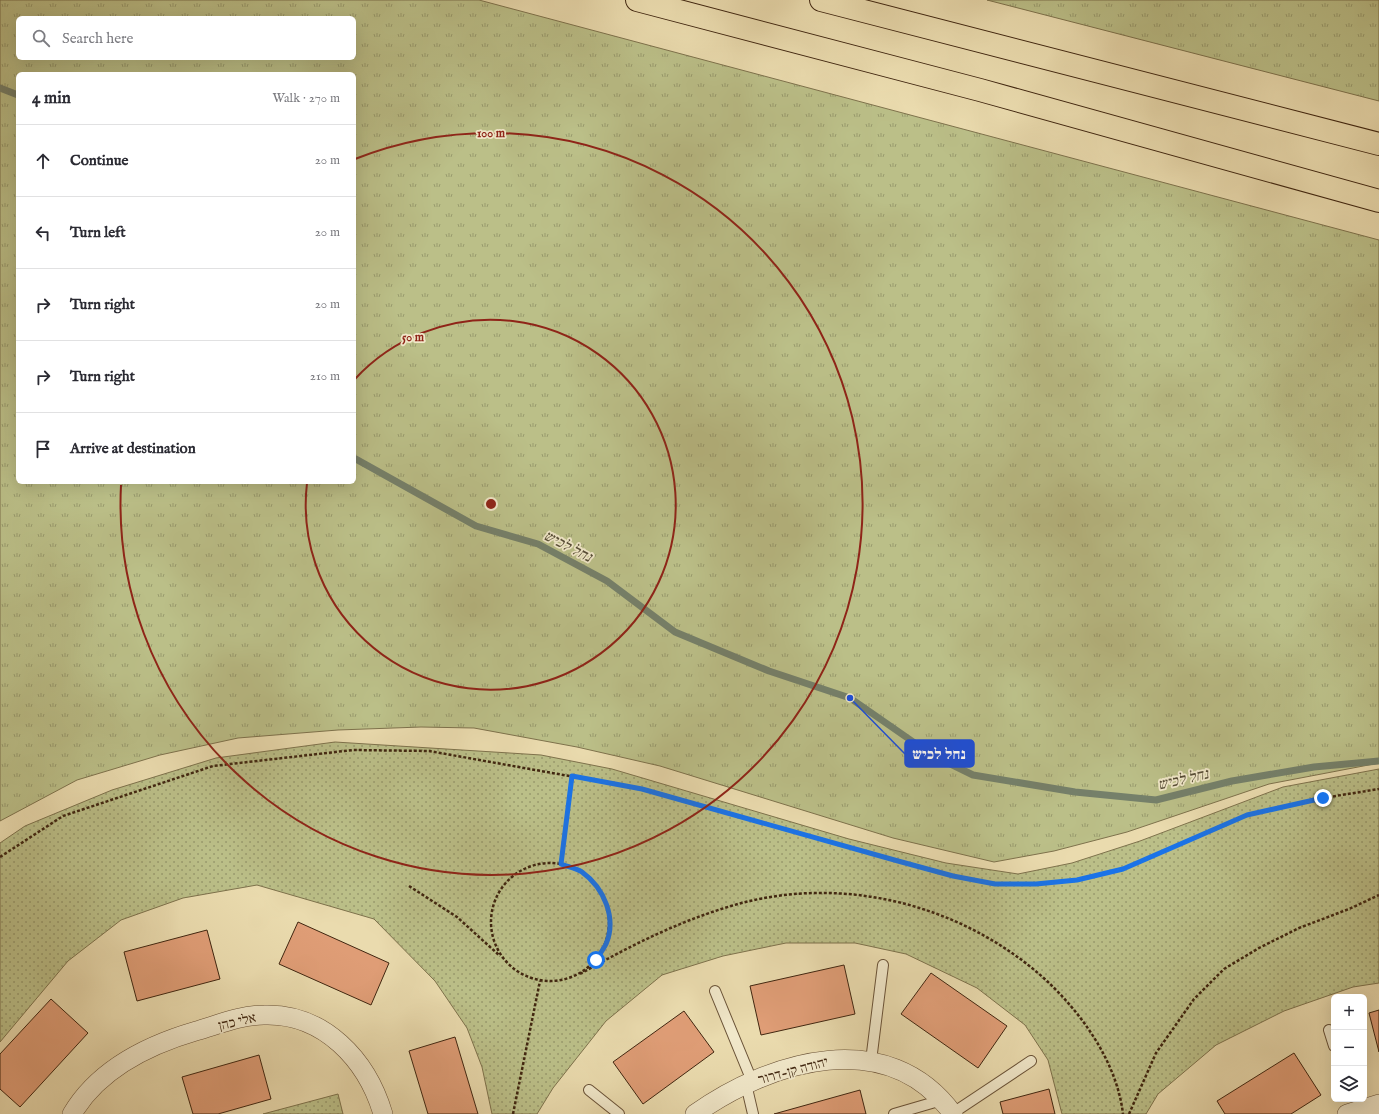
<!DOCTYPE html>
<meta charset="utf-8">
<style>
:root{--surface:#fff;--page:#f7f7f7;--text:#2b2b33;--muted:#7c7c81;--line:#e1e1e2}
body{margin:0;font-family:"IM FELL English","Frank Ruhl Libre",serif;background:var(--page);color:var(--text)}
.controls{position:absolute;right:12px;bottom:12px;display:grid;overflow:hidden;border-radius:6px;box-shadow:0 4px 16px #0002}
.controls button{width:36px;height:36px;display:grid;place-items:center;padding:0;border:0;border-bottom:1px solid var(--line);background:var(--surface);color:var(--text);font:20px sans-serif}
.stop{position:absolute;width:12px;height:12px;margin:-9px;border:3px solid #1a73e8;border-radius:50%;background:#fff}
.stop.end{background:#1a73e8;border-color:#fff;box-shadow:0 1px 4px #0008}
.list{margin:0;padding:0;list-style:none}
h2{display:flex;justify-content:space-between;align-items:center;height:52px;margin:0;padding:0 16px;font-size:17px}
h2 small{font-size:13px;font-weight:400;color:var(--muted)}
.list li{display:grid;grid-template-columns:26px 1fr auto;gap:12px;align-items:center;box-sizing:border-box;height:72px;padding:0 16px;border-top:1px solid var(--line)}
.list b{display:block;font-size:15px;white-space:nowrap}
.list em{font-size:13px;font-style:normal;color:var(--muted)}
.icon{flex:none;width:22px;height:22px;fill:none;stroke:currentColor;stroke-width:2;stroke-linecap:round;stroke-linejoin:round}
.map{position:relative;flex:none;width:1379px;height:1114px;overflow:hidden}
.search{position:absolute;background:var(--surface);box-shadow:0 4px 16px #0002;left:16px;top:16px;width:340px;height:44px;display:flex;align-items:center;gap:10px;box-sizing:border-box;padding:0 14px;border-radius:6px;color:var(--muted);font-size:15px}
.panel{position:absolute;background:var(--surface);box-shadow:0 4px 16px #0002;left:16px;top:72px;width:340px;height:412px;border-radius:6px}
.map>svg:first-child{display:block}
.grass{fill:url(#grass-tufts);stroke:#7e724c;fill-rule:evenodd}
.park{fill:url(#park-dots);stroke:#7e724c}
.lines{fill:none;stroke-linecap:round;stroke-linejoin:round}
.stream{stroke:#75806a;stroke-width:7}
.building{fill:#df9d76;stroke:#402610}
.lane-casing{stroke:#6a5338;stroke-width:12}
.street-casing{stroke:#6a5338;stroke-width:20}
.highway-casing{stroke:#402610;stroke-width:24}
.path{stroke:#402610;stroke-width:2.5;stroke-dasharray:3 2;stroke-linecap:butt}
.lane{stroke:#f1e8ca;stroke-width:10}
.street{stroke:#f1e8ca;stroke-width:19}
.highway{stroke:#eadbae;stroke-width:22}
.route{stroke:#1a73e8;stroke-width:5}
.ring{fill:none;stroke:#8f2418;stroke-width:2}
.labels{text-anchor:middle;stroke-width:3.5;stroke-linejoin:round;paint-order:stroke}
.street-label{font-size:14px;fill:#402610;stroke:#f1e8ca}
.water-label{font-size:15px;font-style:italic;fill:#564c36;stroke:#f1e8ca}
.centre{fill:#8f2418;stroke:#f1e8ca;stroke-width:2}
.ring-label{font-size:12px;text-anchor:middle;font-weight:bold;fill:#8f2418;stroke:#f1e8ca;stroke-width:3.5;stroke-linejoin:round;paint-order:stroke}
.leader{fill:none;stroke:#1d4ed8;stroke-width:1.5}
.callout-dot{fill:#1d4ed8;stroke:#f1e8ca;stroke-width:1.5}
.callout{fill:#1d4ed8;stroke:#1d4ed8;stroke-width:1.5}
.callout-label{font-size:15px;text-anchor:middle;font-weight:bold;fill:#fff}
</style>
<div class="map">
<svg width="1379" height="1114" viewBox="0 0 1379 1114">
<defs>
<pattern id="grass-tufts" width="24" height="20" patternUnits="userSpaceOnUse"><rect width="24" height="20" fill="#bbbf88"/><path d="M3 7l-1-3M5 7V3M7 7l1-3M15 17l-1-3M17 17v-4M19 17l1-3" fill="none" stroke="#999b6e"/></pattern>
<pattern id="park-dots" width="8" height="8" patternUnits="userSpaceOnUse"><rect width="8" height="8" fill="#bbbf88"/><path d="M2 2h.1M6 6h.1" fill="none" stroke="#999b6e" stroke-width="1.8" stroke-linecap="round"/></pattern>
</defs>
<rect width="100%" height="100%" fill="#eadbae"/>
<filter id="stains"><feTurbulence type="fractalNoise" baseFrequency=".005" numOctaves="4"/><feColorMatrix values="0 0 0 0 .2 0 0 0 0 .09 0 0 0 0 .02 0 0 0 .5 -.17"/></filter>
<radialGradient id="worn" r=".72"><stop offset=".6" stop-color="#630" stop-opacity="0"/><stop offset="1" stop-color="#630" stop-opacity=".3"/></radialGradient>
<path class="grass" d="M0,0H479L1379,240V763L1269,784L1127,832L1054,851L994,862L893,838L660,766L577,747L474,728L421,727L338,730L238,738L160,755L77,780L0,821ZM18,18H354V58H18ZM18,74H354V482H18Z
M987,0H1379V101Z"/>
<path class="park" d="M335,742L541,755L612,769L849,839L946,863L1018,874L1072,863L1140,841L1283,787L1379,769V983L1353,987L1284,1011L1216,1045L1158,1094L1146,1114H1062L1048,1060L1025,1025L977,988L906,954L855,943H786L723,956L662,975L606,1021L553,1088L537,1114H492L482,1067L467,1028L435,981L374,919L257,885L183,898L121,920L68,961L0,1042V843L25,826L112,790L216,758Z
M338,1094L343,1114H263Z"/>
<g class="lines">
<path class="stream" d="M0,88L18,95
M354,458L476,526L538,544L607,581L675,632L769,671L850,698L932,755L973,775L1075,792L1156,800L1232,781L1314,767L1379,761"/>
</g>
<path class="building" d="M298,922L389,963L371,1005L279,964Z
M207,930L220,979L137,1001L124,952Z
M844,965L855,1014L761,1035L750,986Z
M931,973L1007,1026L978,1068L901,1014Z
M51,999L88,1033L20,1107L0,1089V1054Z
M1379,1010V1052L1369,1013Z
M684,1011L714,1052L643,1104L613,1062Z
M455,1037L478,1114H428L409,1051Z
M1294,1053L1321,1095L1291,1114H1225L1217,1101Z
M259,1055L271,1099L218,1114H193L182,1077Z
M1049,1089L1055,1114H1003L1000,1102Z
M860,1090L866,1114H774Z"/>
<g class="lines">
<defs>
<path id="lane" d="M715,991L752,1081
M1329,1030L1334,1046
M871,1061L883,965
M746,1084L753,1114
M589,1090L619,1114
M953,1113L1031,1061
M894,1114L942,1100"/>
<path id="street" d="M72,1114C98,1070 148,1045 196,1031C217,1025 241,1015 264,1015C324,1013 367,1060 383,1114
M695,1114C771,1060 888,1025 953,1114
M1347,1114L1379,1104"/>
<path id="highway" d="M637,0L980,90L1379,201
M821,0L1379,144"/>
</defs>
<use href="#lane" class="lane-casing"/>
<use href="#street" class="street-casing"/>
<use href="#highway" class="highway-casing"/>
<path class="path" d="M0,857L63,816L213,766L353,750L429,751L642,789L898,861L953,876L995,884H1036L1077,880L1123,869L1247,815L1323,798L1379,789
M491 922a59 59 0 1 1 118 0a59 59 0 1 1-118 0Z
M561,864L572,776
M409,886L457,917L500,956
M580,974C630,946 677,922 731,906C841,873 963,904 1047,981C1083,1015 1117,1063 1123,1114
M513,1114L540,981
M1129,1114L1156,1053L1194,999L1224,969L1259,948L1299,928L1349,909L1379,895"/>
<use href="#lane" class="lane"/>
<use href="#street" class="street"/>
<use href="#highway" class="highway"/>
</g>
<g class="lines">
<path class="route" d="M596,960C599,955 603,950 606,944C617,918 604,888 582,872C576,868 568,867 561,864L572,776L642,789L898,861L953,876L995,884H1036L1077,880L1123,869L1247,815L1323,798"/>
</g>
<g class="ring">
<path d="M355 379A185 185 0 1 1 307 483"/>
<path d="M355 159A371 371 0 1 1 121 485"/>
</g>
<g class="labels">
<g class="street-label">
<text transform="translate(237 1021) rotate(-13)" y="5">אלי כהן</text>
<text transform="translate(793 1070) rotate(-15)" y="5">יהודה קן-דרור</text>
</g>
<g class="water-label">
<text transform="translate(568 546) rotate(27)" y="5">נחל לכיש</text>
<text transform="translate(1183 779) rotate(-13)" y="5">נחל לכיש</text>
</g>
</g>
<circle cx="491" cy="504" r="6" class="centre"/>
<g class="ring-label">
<text x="491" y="137">100 m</text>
<text x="413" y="341">50 m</text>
</g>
<path class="leader" d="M850 698L905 754"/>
<circle class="callout-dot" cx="850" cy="698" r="4"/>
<rect class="callout" x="905" y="740" width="69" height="27" rx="4"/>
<g class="callout-label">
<text x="939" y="759">נחל לכיש</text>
</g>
<rect width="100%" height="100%" filter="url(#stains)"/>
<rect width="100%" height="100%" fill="url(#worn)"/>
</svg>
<div class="controls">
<button>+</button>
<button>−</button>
<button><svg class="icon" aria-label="layers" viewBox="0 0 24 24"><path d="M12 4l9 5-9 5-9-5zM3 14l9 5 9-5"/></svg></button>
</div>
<div class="stop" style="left:596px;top:960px"></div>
<div class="stop end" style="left:1323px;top:798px"></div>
<div class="search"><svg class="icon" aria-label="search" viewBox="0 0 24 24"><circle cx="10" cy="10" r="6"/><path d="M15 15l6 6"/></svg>Search here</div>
<section class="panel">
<h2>4 min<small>Walk · 270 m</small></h2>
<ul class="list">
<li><svg class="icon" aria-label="ahead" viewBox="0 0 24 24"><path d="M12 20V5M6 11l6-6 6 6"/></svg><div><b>Continue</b></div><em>20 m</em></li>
<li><svg class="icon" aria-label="left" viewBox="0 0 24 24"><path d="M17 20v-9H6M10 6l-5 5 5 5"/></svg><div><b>Turn left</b></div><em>20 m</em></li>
<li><svg class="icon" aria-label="right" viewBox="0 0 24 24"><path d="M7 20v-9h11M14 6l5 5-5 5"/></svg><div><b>Turn right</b></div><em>20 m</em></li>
<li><svg class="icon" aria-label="right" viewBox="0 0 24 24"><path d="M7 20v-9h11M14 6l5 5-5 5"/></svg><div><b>Turn right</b></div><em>210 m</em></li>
<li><svg class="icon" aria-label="arrive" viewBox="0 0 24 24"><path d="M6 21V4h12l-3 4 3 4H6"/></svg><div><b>Arrive at destination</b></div></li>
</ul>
</section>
</div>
